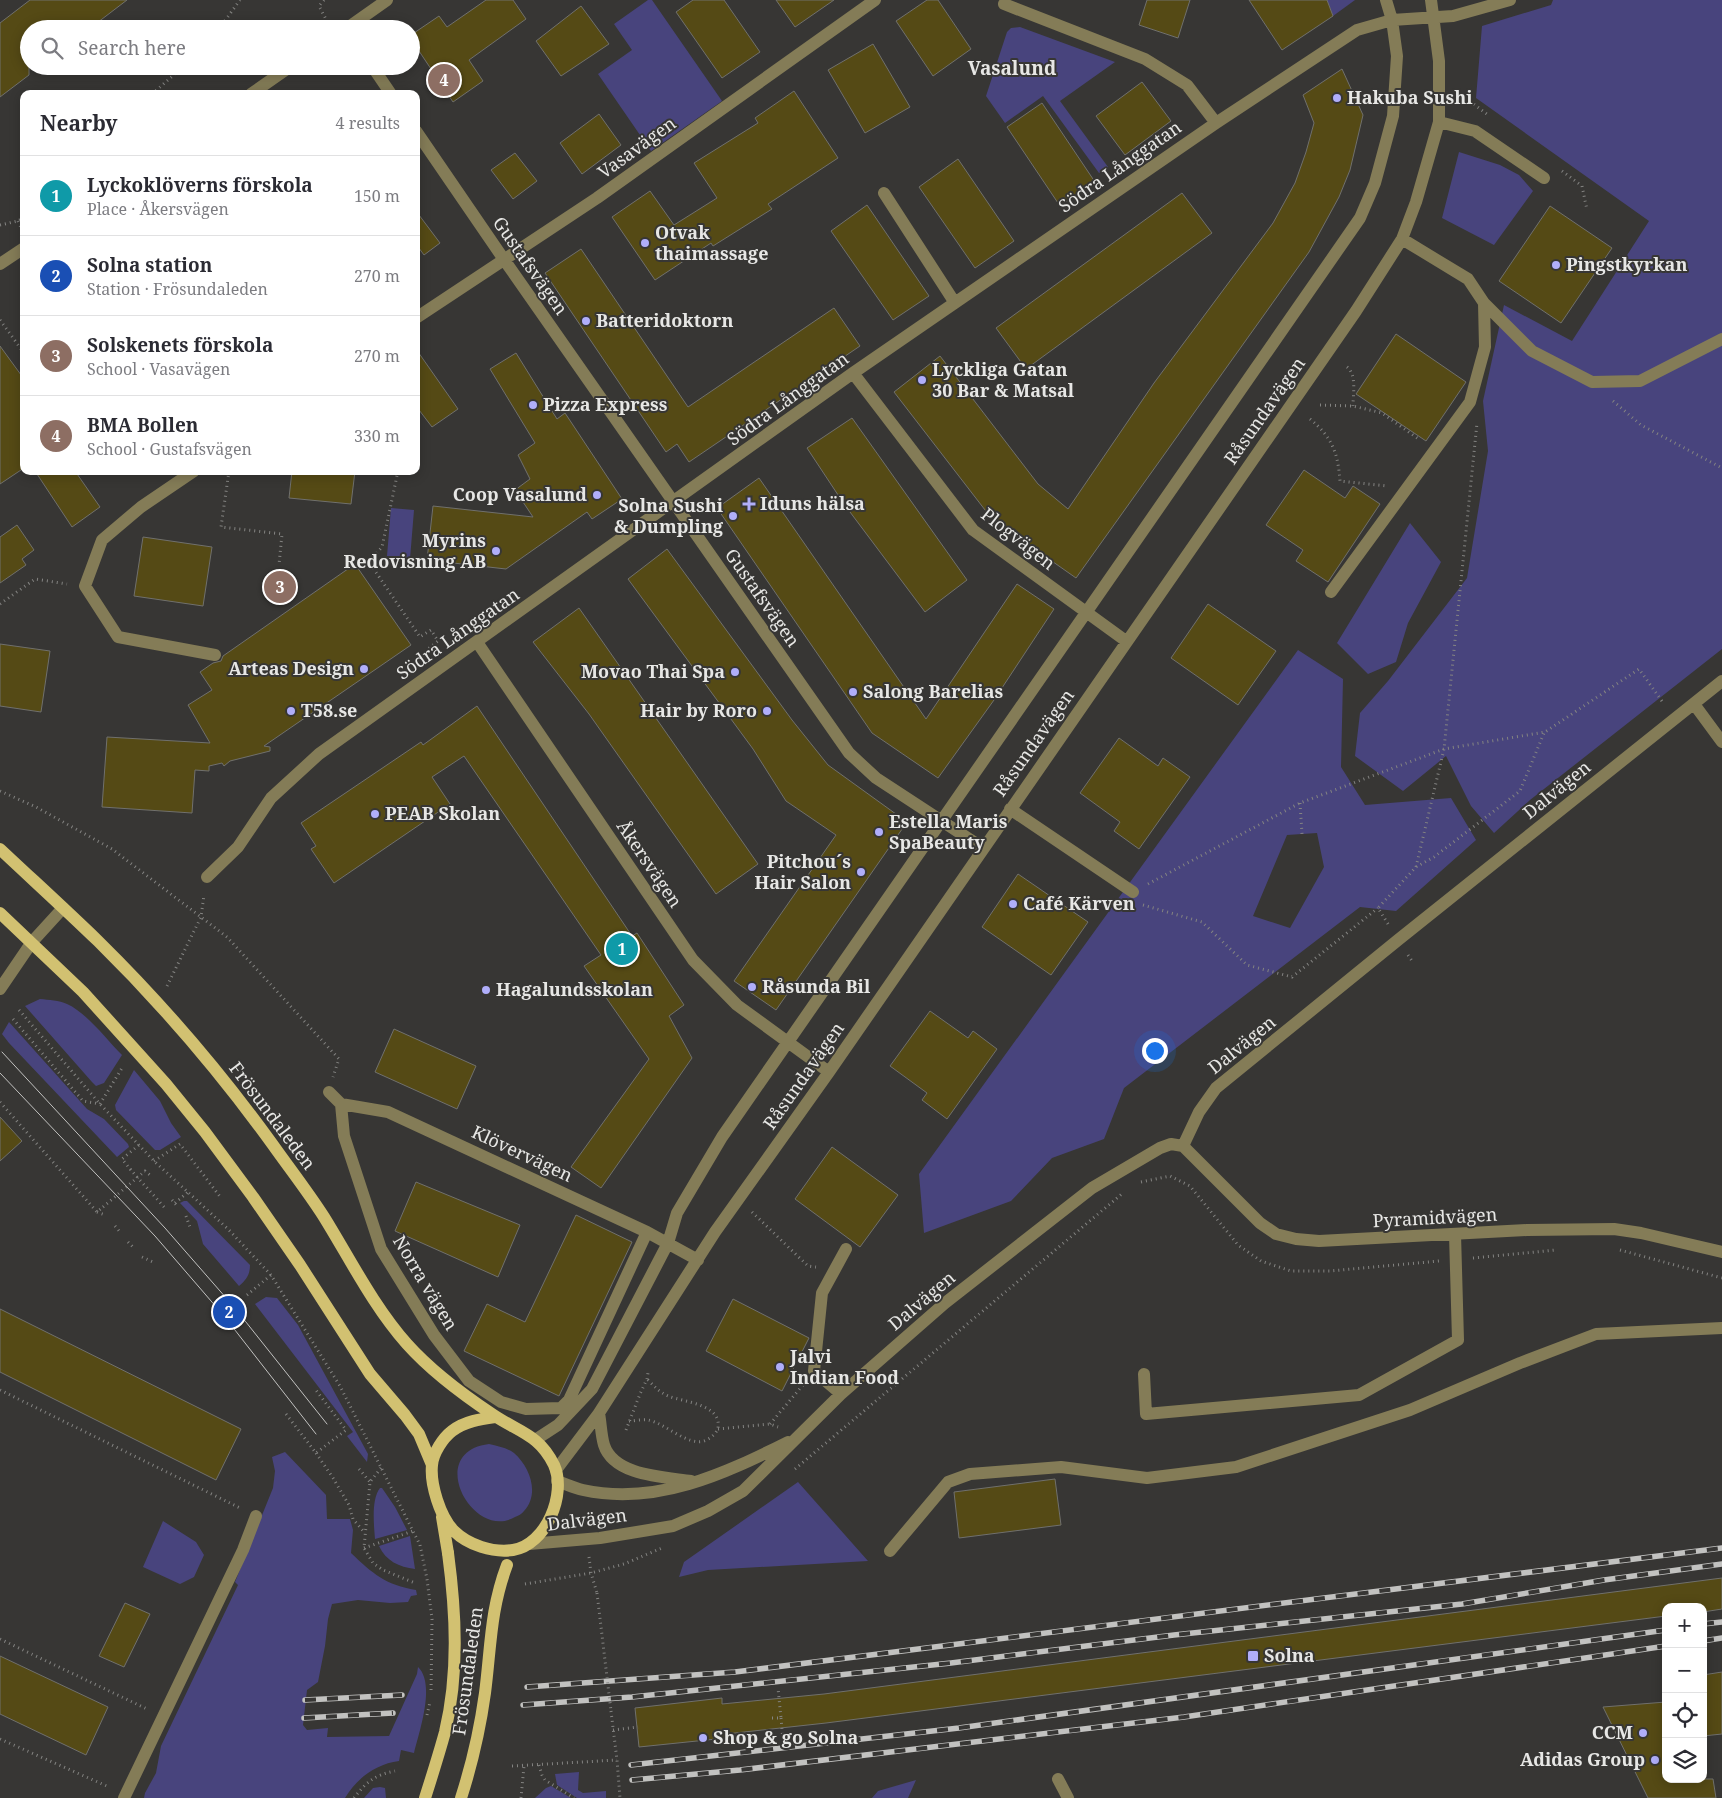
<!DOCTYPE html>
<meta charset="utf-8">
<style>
:root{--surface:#fff;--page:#f2f2f3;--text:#2b2b33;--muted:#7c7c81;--line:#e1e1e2;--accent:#db2777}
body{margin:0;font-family:"Noto Serif",serif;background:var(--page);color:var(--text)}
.controls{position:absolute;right:15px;bottom:15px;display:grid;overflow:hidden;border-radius:10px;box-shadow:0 2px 12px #0003}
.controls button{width:45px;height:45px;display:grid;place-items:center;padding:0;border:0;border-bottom:1px solid var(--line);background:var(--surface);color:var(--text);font:25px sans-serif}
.you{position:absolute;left:1154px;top:1050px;width:18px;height:18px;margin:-12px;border:4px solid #fff;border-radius:50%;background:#1a73e8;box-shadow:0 0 0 8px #1a73e833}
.badge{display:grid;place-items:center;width:32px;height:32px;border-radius:50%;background:var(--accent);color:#fff;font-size:16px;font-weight:700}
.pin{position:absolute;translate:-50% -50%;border:2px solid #fff;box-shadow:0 1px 5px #0006}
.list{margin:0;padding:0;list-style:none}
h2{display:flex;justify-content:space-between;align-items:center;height:65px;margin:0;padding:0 20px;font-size:21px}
h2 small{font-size:16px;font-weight:400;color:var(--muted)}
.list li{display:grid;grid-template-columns:32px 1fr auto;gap:15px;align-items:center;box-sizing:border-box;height:80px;padding:0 20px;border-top:1px solid var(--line)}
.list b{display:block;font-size:19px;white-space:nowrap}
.list p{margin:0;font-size:16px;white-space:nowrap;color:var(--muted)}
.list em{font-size:16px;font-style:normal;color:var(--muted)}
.icon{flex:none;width:28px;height:28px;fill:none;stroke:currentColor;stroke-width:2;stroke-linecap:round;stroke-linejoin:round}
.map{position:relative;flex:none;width:1722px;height:1798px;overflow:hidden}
.search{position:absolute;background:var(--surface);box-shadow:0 2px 12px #0003;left:20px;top:20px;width:400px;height:55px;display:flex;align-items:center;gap:12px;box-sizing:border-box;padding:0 18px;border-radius:28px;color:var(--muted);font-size:19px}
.panel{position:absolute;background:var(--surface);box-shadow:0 2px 12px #0003;left:20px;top:90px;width:400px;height:385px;border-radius:10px}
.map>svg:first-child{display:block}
.green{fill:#48447d;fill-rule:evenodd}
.building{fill:#554a15;stroke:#70706d}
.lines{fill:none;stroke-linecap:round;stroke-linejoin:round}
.path{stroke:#848482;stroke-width:3;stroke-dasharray:1 4;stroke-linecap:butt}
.minor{stroke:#847c57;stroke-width:12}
.major{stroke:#d2c171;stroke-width:12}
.tram{stroke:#c2c2c0;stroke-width:1}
.rail-casing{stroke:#c2c2c0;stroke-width:5.5}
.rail{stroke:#373634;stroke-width:4;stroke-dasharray:11;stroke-linecap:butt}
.path-bridge{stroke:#848482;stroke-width:3;stroke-dasharray:1 4;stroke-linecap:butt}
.major-bridge{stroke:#d2c171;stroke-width:12}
.poi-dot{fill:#b0aefa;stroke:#373634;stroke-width:2}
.labels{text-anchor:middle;stroke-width:4;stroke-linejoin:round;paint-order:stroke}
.poi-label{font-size:18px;font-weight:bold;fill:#e7e7e5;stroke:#373634;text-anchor:start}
.street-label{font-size:18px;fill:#e7e7e5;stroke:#373634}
.neighbourhood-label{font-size:19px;font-weight:bold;fill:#e7e7e5;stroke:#373634}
</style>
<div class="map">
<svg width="1722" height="1798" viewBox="0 0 1722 1798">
<rect width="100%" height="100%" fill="#373634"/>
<path class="green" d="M648,0H652L722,101L651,151L598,74L632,50L614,24Z
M1327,0H1355L1333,16Z
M1553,0H1722V649L1530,800L1494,833L1471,806L1446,756L1403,791L1355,756L1360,713L1388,681L1467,578L1488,451L1483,401L1504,305L1572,341L1649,221L1476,98L1482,26L1551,5Z
M1020,27L1115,62L1060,101L1108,167L1099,173L1043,96L1005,123L986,96L1007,32L1011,28Z
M1459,152L1500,165L1519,175L1533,191L1494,245L1442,218Z
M391,508L414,510L410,559L387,556Z
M1410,523L1441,562L1408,623L1396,662L1368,674L1337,643Z
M1298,650L1343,679L1341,767L1365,805L1451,798L1476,840L1396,911L1360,907L1124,1088L1104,1139L1052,1158L1011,1201L924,1233L919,1174ZM1317,833L1324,867L1290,928L1253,916L1287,835Z
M40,999C49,1000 59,1000 67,1004C87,1013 107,1040 122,1055L104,1083L96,1086L92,1082L25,1006Z
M9,1022L87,1109L104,1119L128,1144L129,1147L117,1157L9,1043L2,1034Z
M134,1070L160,1101L171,1123L181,1137L160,1150H155L116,1110L115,1105Z
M184,1201H187L250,1265C250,1275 246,1280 239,1286L203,1244L197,1221L180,1203Z
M266,1297L277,1298L298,1325L368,1454L367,1462L347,1436L353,1432L255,1304Z
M489,1444C498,1446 507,1448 514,1453C530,1467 540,1494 524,1511C522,1514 518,1516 515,1517C473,1542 424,1452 489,1444Z
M285,1452L326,1495L327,1519H350L353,1530L351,1553C373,1574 386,1585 416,1590L417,1595L411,1596L408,1602L390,1603L358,1600L332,1604L328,1619L325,1646L318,1682L307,1690L303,1725L307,1730L328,1728L327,1737L389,1736L417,1674L418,1667C436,1684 419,1732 414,1753L401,1750L399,1761C376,1764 357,1778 345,1798H144L145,1793L156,1773L161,1746L238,1585L235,1582L273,1488L275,1471L272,1457Z
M798,1482L868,1561L708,1570L679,1577L684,1562Z
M380,1488H382L395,1507L407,1530L375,1539C374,1526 371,1499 380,1488Z
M163,1521L196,1542L204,1555L194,1577L180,1584L143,1567Z
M410,1536L415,1569C399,1567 386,1561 379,1546Z
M579,1772L578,1790L583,1793L606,1791V1798H577L557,1785L555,1774Z
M916,1780L908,1798H872L878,1791Z
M551,1786L571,1798H535L546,1788Z
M380,1787L385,1788L386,1798H364L373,1788Z"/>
<path class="building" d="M30,0H127L89,29H29V75L0,97V23Z
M486,0H513L526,19L469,60L483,81L453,102L411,39V35L439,16L447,27Z
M693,0H724L760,52L722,78L676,12Z
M776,0H834L795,27Z
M927,0H938L971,49L933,76L896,21Z
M1147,0H1190L1178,38L1139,25Z
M1249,0H1327L1333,16L1282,50Z
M581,6L609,44L561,76L536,41Z
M873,44L910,107L865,133L828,70Z
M1342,69L1363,115L1350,170L1339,197L1309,252L1076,578L992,519L894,392L940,356L1038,484L1068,509L1154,383L1273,223L1295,183L1306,152L1314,123L1303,95Z
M1142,82L1171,121L1125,155L1096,116Z
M794,91L838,158L768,204L772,209L713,246L711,243L655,280L612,217L650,191L674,225L717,198L694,163L758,123L755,118Z
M1042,103L1095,182L1060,206L1007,127Z
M599,114L621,145L582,174L560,143Z
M515,153L537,181L513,199L491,170Z
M958,159L1014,241L975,268L919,187Z
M1182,193L1212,233L1026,369L996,328Z
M867,205L929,296L893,320L831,231Z
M1550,206L1612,248L1561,323L1499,281Z
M416,211L440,243L424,255L416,244Z
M581,249L688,407L834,308L860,346L689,462L677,444L666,452L545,273Z
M1396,334L1466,382L1426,441L1356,394Z
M0,346L24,379V468L0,484Z
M416,349L458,409L432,427L416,406Z
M516,353L557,419L565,413L622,499L592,519L587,512L506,569L427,560L433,506L533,517L515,490L530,479L518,455L535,443L490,369Z
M852,418L967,580L925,612L844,504L807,448Z
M1304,470L1345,498L1353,486L1380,504L1328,582L1296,561L1303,550L1266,525Z
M35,471H75L100,507L72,527Z
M292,471H355L351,504L289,498Z
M759,478L926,719L1017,584L1054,609L994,700L938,778L872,733L717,508Z
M17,525L34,550L22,559L26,565L0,583V537Z
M143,537L212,547L203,606L134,596Z
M667,549L792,720L828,765L907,822L776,1010L734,981L836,835L786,801L753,749L628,579Z
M355,564L411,645L264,746L270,747V751L230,761L224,766L222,763L209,766V771L195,770L192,813L102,807L107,737L210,743L188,705L212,690L200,672L213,663L221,661L223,656Z
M1208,604L1276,651L1238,705L1171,658Z
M579,608L758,864L716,894L589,714L533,642Z
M0,644L50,651L41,712L0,706Z
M477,706L632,936L637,933L684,1005L669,1016L692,1058L601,1188L571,1167L649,1059L584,966L601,955L464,756L432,777L450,804L334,883L311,849L316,846L301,823L421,742L423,745Z
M1119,738L1158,766L1163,758L1190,777L1139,849L1114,831L1120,822L1080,793Z
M1018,874L1088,922L1051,975L982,927Z
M930,1011L968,1038L973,1031L997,1049L947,1119L922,1100L927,1093L890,1066Z
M394,1029L476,1066L457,1109L375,1072Z
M0,1117L22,1141L0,1161Z
M832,1147L898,1195L860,1247L795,1199Z
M416,1182L520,1225L498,1277L395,1231Z
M576,1215L632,1242L559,1396L464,1351L487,1304L525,1322Z
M733,1299L809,1338L782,1391L706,1351Z
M0,1309L241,1429L216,1480L0,1372Z
M1055,1479L1061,1525L959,1538L954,1492Z
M1722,1578V1609L1703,1612V1607H1666V1616L826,1723L726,1734V1738L639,1747L635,1708L722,1698V1704L824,1694Z
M125,1603L150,1614L124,1667L99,1656Z
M0,1656L108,1707L86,1755L0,1714Z
M1722,1672V1734L1703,1736V1675Z
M1666,1702V1779H1713L1716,1798H1648L1603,1707Z"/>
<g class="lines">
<path class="path" d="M324,0L319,6L329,25
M219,29L240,0
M152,94L184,66
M1462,95L1488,115
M1562,171L1582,186L1587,210
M18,221L23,232
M0,225L18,221L24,217
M0,320L24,353
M1347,367C1357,375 1353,394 1353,406
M1613,401L1641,425L1722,468
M1320,405L1353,406L1382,413L1420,440
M1310,419C1332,437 1338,453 1340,481L1387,486
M229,471L221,527L282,534L279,565
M398,471L382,547L369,562L420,637L431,630L438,641L428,649L430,652
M0,604L35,579L67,584
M0,791L36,807L112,849L227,937L339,1059L333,1077
M1300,803L1302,834
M1416,867L1444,749L1477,423
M1148,884L1300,803L1444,749L1545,732L1639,669L1664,704
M1143,905L1202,922L1247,965L1292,977L1378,908
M1388,924L1378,908L1416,867L1434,857L1520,791L1544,733
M1408,955L1412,961
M167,986L201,917L204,895
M19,1010L100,1104L154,1161L228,1229L271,1275L340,1386L420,1545
M13,1019L83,1101L100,1104
M0,1102L97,1212L103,1207
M100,1104L122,1068
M154,1161L180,1144L221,1198
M130,1169L165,1208
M131,1170L122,1159L139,1145
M1141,1182L1170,1176L1190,1186L1238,1245L1261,1261L1291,1271H1330L1439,1261
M172,1200L178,1207
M175,1203L188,1192
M97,1212L105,1215
M752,1212L808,1266L816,1267
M186,1216L191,1230
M115,1226L120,1232
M128,1242L133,1247
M1620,1250L1722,1278
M142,1257L153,1262
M1473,1258L1556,1250
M247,1295L271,1275
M0,1390L240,1508
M286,1414L316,1453L346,1430L315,1389
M629,1421C635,1421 642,1419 648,1420C665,1423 687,1446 704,1441C710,1439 716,1434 718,1428C722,1404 683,1402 668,1396C659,1392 654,1386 647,1379
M770,1424L803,1385
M718,1429L770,1424L778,1427
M626,1430L640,1394L647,1379L648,1373
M316,1453L333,1478L349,1505L353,1519L365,1533
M381,1468L370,1482L364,1548L373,1563L383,1570L415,1583
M359,1469L370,1482
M795,1469L1123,1193
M364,1548L413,1531
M589,1557L591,1573L597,1593
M525,1584L591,1573L624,1564L662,1548
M0,1639L147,1709
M611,1711L617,1760L620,1798
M772,1718H781L778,1688
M781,1718L783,1741
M613,1730L638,1727
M0,1739L109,1787
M539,1765L542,1775L545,1780L574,1798
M512,1766L617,1760
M354,1798C367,1781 375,1775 395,1771
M521,1798L524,1766"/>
<path class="minor" d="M1004,4L1145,59L1187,85L1216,123
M346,29L387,0
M372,66L391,94
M251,94L291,66
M1439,122L1475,131L1544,178
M416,131L505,261L849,753L876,778L983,848
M884,193L955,303
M0,264L24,248
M1484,303L1532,351L1592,382L1640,381L1722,339
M416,318L597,198L875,0
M853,373L973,530L1126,641
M194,471L141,507L102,540L85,586L118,637L215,655
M1331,592L1470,402L1485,347L1484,303L1468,279L1402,239
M477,642L693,960L737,1005L829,1072
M1694,704L1722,742
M1010,809L1133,892
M207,877L238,847L271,798L319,754L853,373L1216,123L1357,30L1392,20L1453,16L1510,0
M0,989L32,942L63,908
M329,1092L341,1104L388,1112L647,1232L698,1260
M341,1104L344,1136L381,1249L434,1335L469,1381L501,1402L526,1409L561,1408L569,1400L647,1232
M1183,1146L1199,1112L1216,1088L1398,940L1722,681
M1183,1146L1260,1223L1276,1234L1296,1239L1319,1241L1527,1230L1614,1229L1641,1233L1722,1252
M1144,1374L1146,1414L1359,1395L1458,1340L1455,1234
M841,1394L814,1371L822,1293L846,1249
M599,1413C601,1424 601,1435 604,1445C614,1476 664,1477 691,1481
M535,1440L558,1425L592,1389L668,1243L677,1213L722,1137L1360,218L1375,183L1393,116L1397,56L1392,20L1386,0
M556,1470L599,1413L715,1232L829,1072L1356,311L1402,239L1416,202L1439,122V61L1431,0
M557,1481C566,1484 574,1488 583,1490C656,1506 724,1474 788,1442
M529,1544L600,1538L673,1526L708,1511L743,1491L841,1394L945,1303L1092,1188L1160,1148L1171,1144L1183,1146
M890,1551L948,1482L970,1474L1061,1467L1147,1478L1236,1467L1410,1410L1520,1363L1596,1334L1722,1328
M1058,1779L1068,1798
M124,1798L243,1550L256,1516"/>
<path class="major" d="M0,849C33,880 66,910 98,941C162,1004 221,1073 273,1145C290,1169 308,1192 324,1217C350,1259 374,1307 407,1344C432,1372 462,1394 492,1414C518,1432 539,1434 554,1465C567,1494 546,1545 513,1550C493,1553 468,1545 454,1531C440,1517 430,1484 432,1465C433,1453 443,1438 452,1431C465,1421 481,1419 496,1417
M0,913L83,992L166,1084L205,1132L253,1197L300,1265L370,1374L405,1415L419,1434L432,1465
M442,1517L448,1553"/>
<path class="tram" d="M2,1052L165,1228L234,1307L327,1424
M0,1073L155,1236L224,1316L316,1434"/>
<defs>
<path id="rail" d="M1703,1624L1722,1622
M1703,1641L1722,1638
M527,1687L735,1672L1722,1548
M305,1700L402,1695
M523,1705L632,1697L951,1663L1174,1635L1462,1604L1604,1580L1722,1564
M304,1718L393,1713
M631,1765L959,1728L1666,1630
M632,1780L740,1770L1184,1717L1666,1646"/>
</defs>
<use href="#rail" class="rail-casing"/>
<use href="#rail" class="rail"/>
<path class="path-bridge" d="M103,1207L145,1171L150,1175
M420,1545L427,1579L432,1619L431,1693
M597,1593L611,1711
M427,1715L430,1702"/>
<path class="major-bridge" d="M425,1798C432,1776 439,1754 445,1732C459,1673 456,1613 448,1553
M461,1798C472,1764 480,1729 485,1693C491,1647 490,1610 507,1565"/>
</g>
<g class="poi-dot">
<circle cx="1337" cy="98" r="5"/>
<circle cx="645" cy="243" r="5"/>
<circle cx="1556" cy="265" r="5"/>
<circle cx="586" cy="321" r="5"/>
<circle cx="922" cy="380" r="5"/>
<circle cx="533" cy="405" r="5"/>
<circle cx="597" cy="495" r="5"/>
<path d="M746.5 496.5h5v5h5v5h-5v5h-5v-5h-5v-5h5z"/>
<circle cx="733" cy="516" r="5"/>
<circle cx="496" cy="551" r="5"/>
<circle cx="364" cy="669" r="5"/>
<circle cx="735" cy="672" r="5"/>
<circle cx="853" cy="692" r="5"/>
<circle cx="291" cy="711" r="5"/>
<circle cx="767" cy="711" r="5"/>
<circle cx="375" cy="814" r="5"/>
<circle cx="879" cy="832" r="5"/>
<circle cx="861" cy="872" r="5"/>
<circle cx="1013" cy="904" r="5"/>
<circle cx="752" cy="987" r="5"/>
<circle cx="486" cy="990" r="5"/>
<circle cx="780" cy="1367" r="5"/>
<rect x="1247" y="1650" width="12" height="12" rx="2.5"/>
<circle cx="1643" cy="1733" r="5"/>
<circle cx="703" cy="1738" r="5"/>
<circle cx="1655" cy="1760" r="5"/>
</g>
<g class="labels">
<g class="poi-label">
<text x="1347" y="104">Hakuba Sushi</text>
<text x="655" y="239">Otvak<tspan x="655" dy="21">thaimassage</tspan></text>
<text x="1566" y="271">Pingstkyrkan</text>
<text x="596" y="327">Batteridoktorn</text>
<text x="932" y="376">Lyckliga Gatan<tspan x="932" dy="21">30 Bar &amp; Matsal</tspan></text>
<text x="543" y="411">Pizza Express</text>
<text x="587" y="501" text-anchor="end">Coop Vasalund</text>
<text x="760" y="510">Iduns hälsa</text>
<text x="723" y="512" text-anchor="end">Solna Sushi<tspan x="723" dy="21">&amp; Dumpling</tspan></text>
<text x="486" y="547" text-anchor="end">Myrins<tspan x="486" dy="21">Redovisning AB</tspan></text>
<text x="354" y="675" text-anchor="end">Arteas Design</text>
<text x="725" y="678" text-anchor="end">Movao Thai Spa</text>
<text x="863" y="698">Salong Barelias</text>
<text x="301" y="717">T58.se</text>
<text x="757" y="717" text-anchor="end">Hair by Roro</text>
<text x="385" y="820">PEAB Skolan</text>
<text x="889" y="828">Estella Maris<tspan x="889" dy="21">SpaBeauty</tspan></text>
<text x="851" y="868" text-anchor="end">Pitchou´s<tspan x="851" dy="21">Hair Salon</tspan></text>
<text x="1023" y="910">Café Kärven</text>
<text x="762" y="993">Råsunda Bil</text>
<text x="496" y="996">Hagalundsskolan</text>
<text x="790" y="1363">Jalvi<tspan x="790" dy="21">Indian Food</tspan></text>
<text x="1264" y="1662">Solna</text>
<text x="1633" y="1739" text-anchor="end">CCM</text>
<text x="713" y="1744">Shop &amp; go Solna</text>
<text x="1645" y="1766" text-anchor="end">Adidas Group</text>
</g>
<g class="street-label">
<text transform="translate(637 148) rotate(-36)" y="6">Vasavägen</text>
<text transform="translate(1120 167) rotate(-35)" y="6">Södra Långgatan</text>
<text transform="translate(530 266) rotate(55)" y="6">Gustafsvägen</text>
<text transform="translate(788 399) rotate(-36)" y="6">Södra Långgatan</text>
<text transform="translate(1265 411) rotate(-55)" y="6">Råsundavägen</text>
<text transform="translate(1018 539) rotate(38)" y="6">Plogvägen</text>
<text transform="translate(762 598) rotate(55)" y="6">Gustafsvägen</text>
<text transform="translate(458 634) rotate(-35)" y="6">Södra Långgatan</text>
<text transform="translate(1034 743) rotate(-55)" y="6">Råsundavägen</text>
<text transform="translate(1557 790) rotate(-39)" y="6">Dalvägen</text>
<text transform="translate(649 864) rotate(56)" y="6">Åkersvägen</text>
<text transform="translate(1242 1045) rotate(-39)" y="6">Dalvägen</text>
<text transform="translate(804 1076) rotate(-55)" y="6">Råsundavägen</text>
<text transform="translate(272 1116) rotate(53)" y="6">Frösundaleden</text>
<text transform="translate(522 1154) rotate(25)" y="6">Klövervägen</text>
<text transform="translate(1435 1218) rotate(-3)" y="6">Pyramidvägen</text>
<text transform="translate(425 1283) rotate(59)" y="6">Norra vägen</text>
<text transform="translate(922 1301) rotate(-40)" y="6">Dalvägen</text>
<text transform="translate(587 1520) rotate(-7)" y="6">Dalvägen</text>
<text transform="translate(468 1671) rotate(-82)" y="6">Frösundaleden</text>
</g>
<g class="neighbourhood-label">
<text x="1012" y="75">Vasalund</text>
</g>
</g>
</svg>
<div class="controls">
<button>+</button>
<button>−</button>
<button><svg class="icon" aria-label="locate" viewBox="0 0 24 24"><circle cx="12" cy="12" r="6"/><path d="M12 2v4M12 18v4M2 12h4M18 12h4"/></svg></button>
<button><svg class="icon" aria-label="layers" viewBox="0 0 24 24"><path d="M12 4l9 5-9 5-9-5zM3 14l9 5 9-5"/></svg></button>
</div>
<div class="you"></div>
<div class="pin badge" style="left:622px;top:949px;background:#0f9aa8">1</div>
<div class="pin badge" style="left:229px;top:1312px;background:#1a4fb4">2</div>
<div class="pin badge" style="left:280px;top:587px;background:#8d6e63">3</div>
<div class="pin badge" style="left:444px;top:80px;background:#8d6e63">4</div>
<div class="search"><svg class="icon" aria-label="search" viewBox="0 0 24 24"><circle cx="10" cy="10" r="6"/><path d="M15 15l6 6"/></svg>Search here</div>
<section class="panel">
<h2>Nearby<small>4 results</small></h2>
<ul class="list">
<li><span class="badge" style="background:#0f9aa8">1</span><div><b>Lyckoklöverns förskola</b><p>Place · Åkersvägen</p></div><em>150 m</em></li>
<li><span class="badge" style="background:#1a4fb4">2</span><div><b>Solna station</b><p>Station · Frösundaleden</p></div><em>270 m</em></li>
<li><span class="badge" style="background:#8d6e63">3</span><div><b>Solskenets förskola</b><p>School · Vasavägen</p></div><em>270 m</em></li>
<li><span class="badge" style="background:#8d6e63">4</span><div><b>BMA Bollen</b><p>School · Gustafsvägen</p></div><em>330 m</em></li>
</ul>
</section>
</div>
